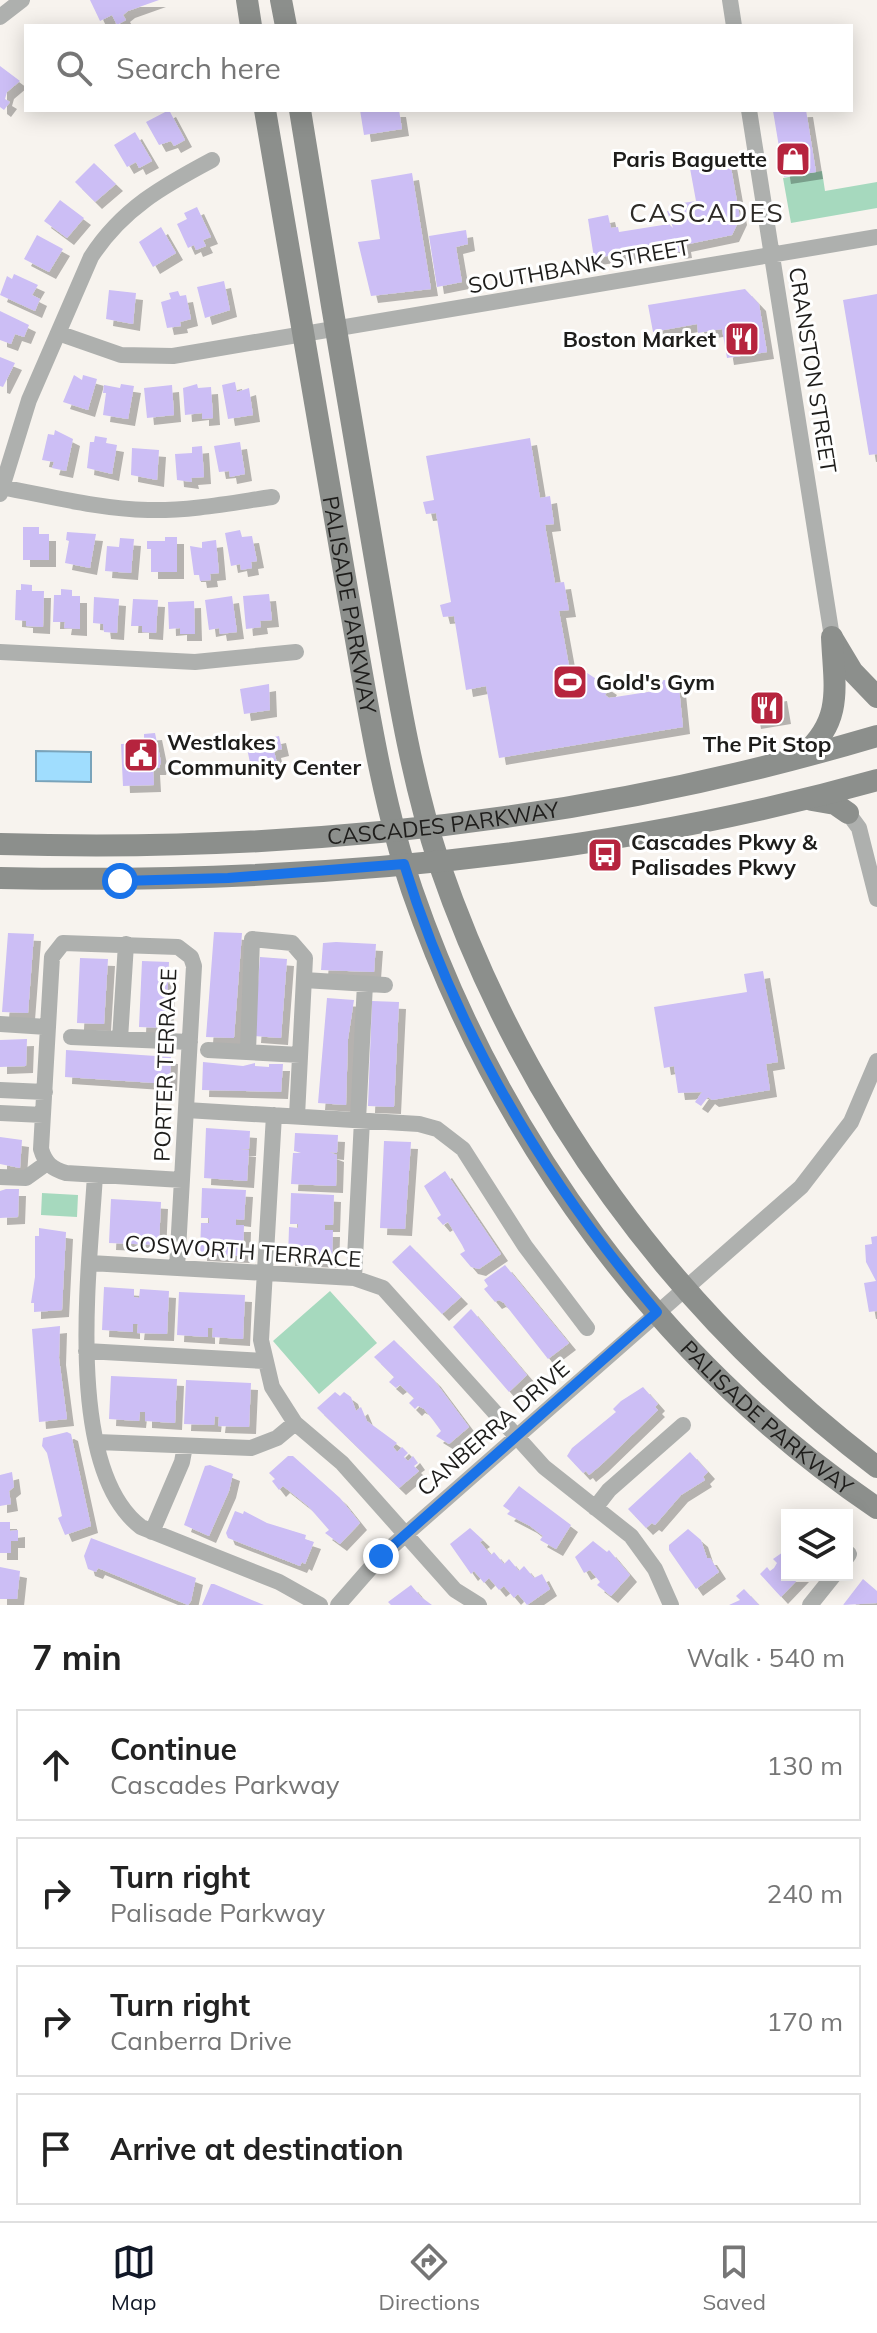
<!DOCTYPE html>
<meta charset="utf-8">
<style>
:root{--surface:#fff;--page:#f2f2f2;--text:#222;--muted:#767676;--line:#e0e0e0;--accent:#111827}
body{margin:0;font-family:Mulish,sans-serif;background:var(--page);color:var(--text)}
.controls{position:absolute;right:24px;bottom:24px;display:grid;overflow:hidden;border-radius:0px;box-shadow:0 4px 20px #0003}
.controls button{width:72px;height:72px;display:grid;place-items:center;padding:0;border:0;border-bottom:2px solid var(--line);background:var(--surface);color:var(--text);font:40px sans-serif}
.stop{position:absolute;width:24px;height:24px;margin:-18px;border:6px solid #1a73e8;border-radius:50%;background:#fff}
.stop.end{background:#1a73e8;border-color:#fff;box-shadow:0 2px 8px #0008}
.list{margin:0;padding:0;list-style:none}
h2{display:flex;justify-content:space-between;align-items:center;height:104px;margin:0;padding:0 32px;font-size:34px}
h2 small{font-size:26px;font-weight:400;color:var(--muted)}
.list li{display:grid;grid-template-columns:52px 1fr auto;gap:24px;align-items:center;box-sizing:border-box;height:112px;margin:0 16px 16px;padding:0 16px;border:2px solid var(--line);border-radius:0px}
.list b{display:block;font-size:30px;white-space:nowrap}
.list p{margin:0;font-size:26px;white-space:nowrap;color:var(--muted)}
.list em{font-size:26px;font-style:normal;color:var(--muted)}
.icon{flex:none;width:44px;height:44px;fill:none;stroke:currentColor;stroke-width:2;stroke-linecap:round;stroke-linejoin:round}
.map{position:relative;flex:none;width:877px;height:1605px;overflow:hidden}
.search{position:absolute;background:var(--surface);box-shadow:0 4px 20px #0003;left:24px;right:24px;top:24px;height:88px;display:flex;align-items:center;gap:20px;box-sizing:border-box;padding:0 28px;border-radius:0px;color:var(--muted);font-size:30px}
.sheet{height:616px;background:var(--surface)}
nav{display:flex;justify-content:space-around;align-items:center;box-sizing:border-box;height:112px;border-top:2px solid var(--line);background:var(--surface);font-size:22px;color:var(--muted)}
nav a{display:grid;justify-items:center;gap:4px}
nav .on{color:var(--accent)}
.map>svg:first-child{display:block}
.green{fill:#a6d9be}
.water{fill:#a0ddfe;stroke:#79a3ba;stroke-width:2}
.building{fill:#ccbef5;filter:url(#shadow)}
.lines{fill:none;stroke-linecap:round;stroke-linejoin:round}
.minor{stroke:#aeb0ae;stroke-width:16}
.secondary{stroke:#8c8f8c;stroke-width:22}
.route{stroke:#1a73e8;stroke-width:10}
.labels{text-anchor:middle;stroke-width:6;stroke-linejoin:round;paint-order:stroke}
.poi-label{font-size:22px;font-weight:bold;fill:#1e1d1b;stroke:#fff;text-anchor:start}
.street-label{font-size:22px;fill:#1e1d1b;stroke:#fff}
.quarter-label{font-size:26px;letter-spacing:2px;fill:#2d2a26;stroke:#fff}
</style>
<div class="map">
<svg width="877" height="1605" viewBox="0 0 877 1605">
<defs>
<filter id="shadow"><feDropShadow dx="7" dy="7" stdDeviation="0" flood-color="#0004"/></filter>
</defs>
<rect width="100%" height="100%" fill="#f7f3ee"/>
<path class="green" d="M822,171L825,191L877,182V208L791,223L783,178Z
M42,1193L78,1195L77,1217L41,1215Z
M330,1291L377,1343L319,1394L273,1341Z"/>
<path class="water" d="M36,751L91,752V782L36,781Z"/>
<path class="building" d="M90,0H159L128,11L123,15L126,20L117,25L112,15L100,21Z
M0,66L20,81L7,92L5,99L10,102L4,110L0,107Z
M169,110L185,140L174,146L171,141L159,145L146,122Z
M360,110H399L402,129L364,135Z
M806,110L816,172L784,177L773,111Z
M135,132L152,161L139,168L136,162L127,167L114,145Z
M729,156L740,218L732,235L684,245L685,251L677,252L675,240L673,246L594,258L588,219L608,215L611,228L618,227L619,232L669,224L673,228L667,211L677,210L676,204L696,201L689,163Z
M94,163L116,184L95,202L75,182Z
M412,173L431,289L371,296L358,242L380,239L371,180Z
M60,200L84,218L67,238L44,221Z
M197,207L211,237L203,240L206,246L196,250L194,245L188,248L177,224L187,219L184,213Z
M161,227L176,253L153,267L139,242Z
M466,230L468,244L456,247L462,282L437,287L429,236Z
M37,235L63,249L49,272L24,259Z
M14,274L38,285L32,295L40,299L35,311L0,295L7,276L12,279Z
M224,281L230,310L205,318L197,287Z
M745,289L759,304L767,352L727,358L722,329L698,333L697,324L653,332L648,305Z
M109,290L136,293L133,324L106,319Z
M178,291L180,296L186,295L191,319L180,322L181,326L167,328L161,302L171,299L169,293Z
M877,294V454L869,455L843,300Z
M0,311L29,325L24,337L15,334L11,344L0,340Z
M0,357L15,363L3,387L0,386Z
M74,375L82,380L83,375L97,379L88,410L63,402Z
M235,382L237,392L249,388L253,415L228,419L222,385Z
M121,384L134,386L128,419L103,415L106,393H103L104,385L120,388Z
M197,384L198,388L211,387L213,418L202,419V413L185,415L183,388Z
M172,385L174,415L147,418L144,388Z
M55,430L73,439L66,471L52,468L54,462L42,460L48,434L54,435Z
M95,436L107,438L106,443L117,445L112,474L87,468L90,442H94Z
M530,438L540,498L550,496L554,524L545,525L555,583L564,582L569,610L559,611L570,671L573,675L578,667L610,688L605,695L609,698L654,691L652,682L678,678L683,727L499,758L486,686L466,690L454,616L443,617L440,605L451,602L436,513L426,514L423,502L434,500L426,456Z
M240,442L245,474L230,477L229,471L219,472L214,446Z
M202,446L204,477L191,478L192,482L177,480L175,454L192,453V447Z
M132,448L159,450L157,480L131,475Z
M23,527H39V534H49V560H23Z
M240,530L242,537L252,536L257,561L251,562L252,568L241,570L240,564L231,566L225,533Z
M67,532L96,534L90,568L65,563L69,541L66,540Z
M165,537H177V572H151V549H147V541H165Z
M120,538L134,539L131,573L105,571L107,546L119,547Z
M216,540L219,573L210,574L211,580L200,581L199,575H194L190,546L202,548V542Z
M21,584L32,585V591H44L43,627L26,626V621L15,620L16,590H21Z
M61,589L72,590V596H80V629L64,628L65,622H53L54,595H61Z
M269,594L272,620L260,621L261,627L246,629L243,596Z
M232,596L237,632L220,634L219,628L209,630L205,600Z
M94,597L119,599L117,633L104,632L103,624L93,623Z
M133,599L158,600L156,633L142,632V626H131Z
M194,601L195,634H180V628L169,629L168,602Z
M269,684L270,710L244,714L240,689Z
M780,694L784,717L754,722L750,699Z
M155,733L161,762L159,768H153L154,785L123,786L121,744L144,743V734Z
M279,736L282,749L274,751L277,763L251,768L246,743Z
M214,932L242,933L234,1038L206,1037Z
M8,933L34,934L28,1013L2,1012Z
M336,942L376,944L374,972L321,970L323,943Z
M260,957L287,959L281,1038L254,1036Z
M80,958L108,959L104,1024L77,1023Z
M142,961L169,962L166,1028L139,1027Z
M763,971L778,1062L766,1064L770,1090L712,1100L708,1097L701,1106L695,1102L702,1092L678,1093L674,1066L664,1068L654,1007L747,992L744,974Z
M327,998L354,1000L348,1039L346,1105L318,1103Z
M372,1001L399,1002L394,1107L368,1106Z
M27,1039L26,1066L0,1067V1040Z
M66,1050L171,1057L170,1084L65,1077Z
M203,1062L243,1066L255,1063V1066L269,1067V1064H283L281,1092L202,1090Z
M206,1128L250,1131L249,1149L240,1150H249L247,1181L204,1178Z
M295,1133L338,1135L337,1153L329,1152L337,1155L336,1186L291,1184L293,1153H301L294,1151Z
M0,1137L22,1140L20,1168L0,1164Z
M384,1141L411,1142L405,1229L380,1228Z
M445,1171L501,1254L479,1269L471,1267L460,1254L465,1251L462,1245L448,1222L443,1225L437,1218L441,1215L424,1186Z
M202,1188L246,1190L244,1220L236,1219V1225H244L243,1256L200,1254L201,1223H209V1218H201Z
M6,1189H19L18,1217L0,1218V1191Z
M291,1193L334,1195L333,1225H325V1230H333L332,1261L288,1259L289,1227L298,1228V1224H290Z
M111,1199L161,1202L159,1245L109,1243Z
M39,1228L66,1232L62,1310L34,1312V1303H31L35,1277V1236H39Z
M877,1236V1311L869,1312L864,1283L876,1281L866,1262L865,1245L872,1244L871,1237Z
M410,1245L461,1297L442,1314L392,1262Z
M505,1265L569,1343L548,1359L504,1303L499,1300L495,1302L484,1289L488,1286L484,1280Z
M104,1287L134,1289V1297L139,1298L140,1289L169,1291L167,1334L137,1333L138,1324H133V1332L102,1330Z
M179,1292L245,1295L243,1339L212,1337L213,1328H208V1337L177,1335Z
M471,1309L527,1375L509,1392L453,1327Z
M60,1326L59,1358L67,1419L39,1422L32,1329Z
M394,1340L434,1380L469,1427L449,1444L436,1436L441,1431L433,1420L424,1409L418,1406L415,1409L409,1403L414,1398L400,1385L396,1388L389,1382L394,1377L374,1357Z
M111,1376L177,1379L175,1423L145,1421V1412H140L139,1421L109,1419Z
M186,1380L251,1383L249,1427L218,1426L219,1417L215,1416L214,1425L184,1424Z
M643,1387L658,1404L655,1407L658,1410L601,1465L589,1475L586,1471L583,1473L567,1456L572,1448L616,1412L613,1409L621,1401Z
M335,1392L340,1396L344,1392L351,1397L356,1411L361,1407L367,1421L397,1443L393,1447L397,1452L402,1447L408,1453L404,1457L408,1461L413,1456L418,1463L414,1466L419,1471L399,1488L317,1408Z
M67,1432L71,1434L91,1526L65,1535L58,1518L62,1516L47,1453L42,1446L43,1438Z
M690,1452L708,1472L703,1477L705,1480L681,1495L655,1525L652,1523L646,1528L628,1509Z
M288,1456H293L340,1498L360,1523L340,1544L325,1533L329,1530L308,1506L283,1486L279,1490L272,1481L275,1479L269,1473Z
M210,1465L233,1474L229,1491L209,1536L184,1525L205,1466Z
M12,1472L14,1487L9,1491L11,1504L0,1506V1475Z
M519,1486L571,1525L556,1549L540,1540L543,1536L530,1526L507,1514L510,1511L503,1506Z
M235,1511L243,1514L244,1511L267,1523L306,1535L305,1539L314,1542L305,1564L302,1562L300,1566L228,1538L226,1533Z
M0,1522H10V1531L18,1530V1541H11V1553H0Z
M470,1528L483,1540L480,1542L491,1555L494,1552L504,1564L509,1559L519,1571L524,1566L534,1578L542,1574L550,1589L527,1605L518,1594L514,1598L504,1586L499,1590L489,1578L484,1583L474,1571L471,1574L450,1544Z
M688,1529L701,1540L707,1558H710L719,1572L696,1589L669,1550V1545Z
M91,1538L196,1578L191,1601L188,1605L98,1568L96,1572L88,1569L84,1556Z
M593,1541L607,1552L609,1550L630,1575L611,1596L597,1585L600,1582L590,1570L584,1573L575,1557Z
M787,1542V1575H802L781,1597L760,1574L767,1567L770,1571L774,1568L777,1563L773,1559L786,1550L783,1546Z
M0,1567L20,1571L17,1599H0Z
M863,1579L877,1591V1603L843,1605Z
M211,1584H214L264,1605H202Z
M411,1585L421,1597L432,1605H391L388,1602Z
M744,1589L759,1605H729L740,1600L736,1596Z"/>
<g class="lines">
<path class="minor" d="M730,0L734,26
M0,17L22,0
M749,110L832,637
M58,333L121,355L173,356L877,237
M1,487C50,496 99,509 148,510C190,511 231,503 272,497
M0,494L29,400L91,257C122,209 163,186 212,160
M0,652L195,662L296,652
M848,813L859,828L877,899
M304,980L385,985
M0,1024L47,1027
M71,1037L190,1042
M120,1039L126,944
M208,1050L300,1055
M248,1052L252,939L292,943L305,958L297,1116
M0,1090L45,1092
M186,1110L419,1124L437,1129L463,1149L525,1246L587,1328
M0,1113L43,1115
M274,1115L261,1340L272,1387L295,1423L342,1463L455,1590L479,1605
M358,1120L365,984
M95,1175C90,1264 63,1468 141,1527L279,1582L320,1605
M0,1177L26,1178L47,1163
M90,1263L354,1278L383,1288L544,1467L631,1536L655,1569L671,1605
M177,1268L194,966L191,957L178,947L63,943L52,957L41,1149C45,1163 52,1169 66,1173L182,1180
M354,1278L362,1120
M86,1351L264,1361
M97,1442L251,1448L277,1438L295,1423
M595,1508L609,1490L683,1425
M152,1532L182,1462L185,1446
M847,1557L849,1554
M338,1605L381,1556L801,1187L851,1122L877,1061
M810,1605L834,1575"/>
<g class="secondary">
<path d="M247,0L251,26"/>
<path d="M281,0L286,26"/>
<path id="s1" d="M265,110C292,272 319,434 348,595C366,693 380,795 412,890C497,1136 660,1362 877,1508"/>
<path d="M300,110C325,264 350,417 377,571C394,668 408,769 439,863C522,1105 673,1312 877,1467"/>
<path d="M834,641L852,671L877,697"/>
<path d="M804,754C844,719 834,686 832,637"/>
<path d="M812,800L835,804L848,813"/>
<path id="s2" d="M0,844C297,853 592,821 877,736"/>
<path d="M0,878C294,884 593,860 877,780"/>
</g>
</g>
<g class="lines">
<path class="route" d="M120,881L228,878L404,864C455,1030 545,1181 657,1312L381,1556"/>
</g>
<defs>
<symbol id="shop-square" viewBox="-11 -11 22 22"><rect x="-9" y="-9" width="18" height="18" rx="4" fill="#b6243e" stroke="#fff"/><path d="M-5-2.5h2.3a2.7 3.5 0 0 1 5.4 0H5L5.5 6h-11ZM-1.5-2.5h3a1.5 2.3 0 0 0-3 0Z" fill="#fff"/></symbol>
<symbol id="restaurant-square" viewBox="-11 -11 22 22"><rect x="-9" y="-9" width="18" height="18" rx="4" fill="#b6243e" stroke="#fff"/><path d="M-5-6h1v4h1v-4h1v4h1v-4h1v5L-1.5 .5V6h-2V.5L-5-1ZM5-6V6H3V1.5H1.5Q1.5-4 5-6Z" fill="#fff"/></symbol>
<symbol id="stadium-square" viewBox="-11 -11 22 22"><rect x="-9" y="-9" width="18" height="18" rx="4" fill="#b6243e" stroke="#fff"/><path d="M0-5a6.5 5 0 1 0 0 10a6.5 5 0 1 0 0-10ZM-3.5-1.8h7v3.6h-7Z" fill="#fff"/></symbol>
<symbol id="civic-square" viewBox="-11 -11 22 22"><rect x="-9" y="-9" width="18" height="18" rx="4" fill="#b6243e" stroke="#fff"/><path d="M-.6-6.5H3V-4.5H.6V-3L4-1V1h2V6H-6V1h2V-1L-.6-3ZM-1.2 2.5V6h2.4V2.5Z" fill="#fff"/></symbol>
<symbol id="bus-square" viewBox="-11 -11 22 22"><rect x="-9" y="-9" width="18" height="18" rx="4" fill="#b6243e" stroke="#fff"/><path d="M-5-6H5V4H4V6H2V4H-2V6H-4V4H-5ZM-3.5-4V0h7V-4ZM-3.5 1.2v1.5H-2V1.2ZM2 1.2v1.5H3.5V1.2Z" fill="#fff"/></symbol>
</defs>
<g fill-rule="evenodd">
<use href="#shop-square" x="773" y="139" width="40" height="40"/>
<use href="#restaurant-square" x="722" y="319" width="40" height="40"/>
<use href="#stadium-square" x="550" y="662" width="40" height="40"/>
<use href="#restaurant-square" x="747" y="688" width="40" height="40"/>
<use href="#civic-square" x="121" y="735" width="40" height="40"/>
<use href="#bus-square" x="585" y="835" width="40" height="40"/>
</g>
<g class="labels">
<g class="poi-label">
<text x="767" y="167" text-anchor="end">Paris Baguette</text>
<text x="716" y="347" text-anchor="end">Boston Market</text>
<text x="596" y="690">Gold's Gym</text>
<text x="167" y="750">Westlakes<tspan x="167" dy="25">Community Center</tspan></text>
<text x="767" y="752" text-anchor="middle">The Pit Stop</text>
<text x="631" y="850">Cascades Pkwy &amp;<tspan x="631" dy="25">Palisades Pkwy</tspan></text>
</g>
<g class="street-label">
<text transform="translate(579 266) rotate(-10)" y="8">SOUTHBANK STREET</text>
<text transform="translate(813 370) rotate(81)" y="8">CRANSTON STREET</text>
<text dy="8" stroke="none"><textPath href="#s1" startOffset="502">PALISADE PARKWAY</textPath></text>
<text dy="8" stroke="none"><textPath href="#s2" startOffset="444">CASCADES PARKWAY</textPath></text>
<text transform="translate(165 1065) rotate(-88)" y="8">PORTER TERRACE</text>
<text transform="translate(243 1251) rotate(4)" y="8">COSWORTH TERRACE</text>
<text dy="8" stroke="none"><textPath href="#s1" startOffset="1438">PALISADE PARKWAY</textPath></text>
<text transform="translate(493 1428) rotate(-41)" y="8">CANBERRA DRIVE</text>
</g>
<g class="quarter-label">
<text x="707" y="222">CASCADES</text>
</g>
</g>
</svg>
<div class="controls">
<button><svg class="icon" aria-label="layers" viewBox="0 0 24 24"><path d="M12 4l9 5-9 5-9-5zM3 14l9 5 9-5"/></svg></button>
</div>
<div class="stop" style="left:120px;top:881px"></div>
<div class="stop end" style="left:381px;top:1556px"></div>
<div class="search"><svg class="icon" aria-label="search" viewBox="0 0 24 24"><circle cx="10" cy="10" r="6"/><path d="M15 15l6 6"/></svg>Search here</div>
</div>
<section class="sheet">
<h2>7 min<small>Walk · 540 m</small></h2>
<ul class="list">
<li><svg class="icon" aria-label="ahead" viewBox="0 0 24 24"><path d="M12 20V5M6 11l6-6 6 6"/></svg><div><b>Continue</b><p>Cascades Parkway</p></div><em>130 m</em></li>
<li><svg class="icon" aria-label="right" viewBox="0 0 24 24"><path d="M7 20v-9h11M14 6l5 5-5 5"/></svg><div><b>Turn right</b><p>Palisade Parkway</p></div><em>240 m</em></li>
<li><svg class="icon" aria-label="right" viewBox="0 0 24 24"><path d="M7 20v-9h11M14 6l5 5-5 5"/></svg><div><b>Turn right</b><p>Canberra Drive</p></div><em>170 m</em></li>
<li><svg class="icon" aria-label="arrive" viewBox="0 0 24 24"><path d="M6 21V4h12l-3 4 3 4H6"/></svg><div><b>Arrive at destination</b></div></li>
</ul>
</section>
<nav>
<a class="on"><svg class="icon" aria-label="map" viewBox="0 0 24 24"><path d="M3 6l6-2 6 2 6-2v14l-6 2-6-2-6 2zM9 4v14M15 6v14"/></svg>Map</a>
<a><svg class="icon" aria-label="directions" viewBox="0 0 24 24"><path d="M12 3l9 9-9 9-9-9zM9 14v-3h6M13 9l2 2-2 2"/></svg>Directions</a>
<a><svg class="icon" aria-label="saved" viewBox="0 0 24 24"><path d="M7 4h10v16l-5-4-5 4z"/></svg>Saved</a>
</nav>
